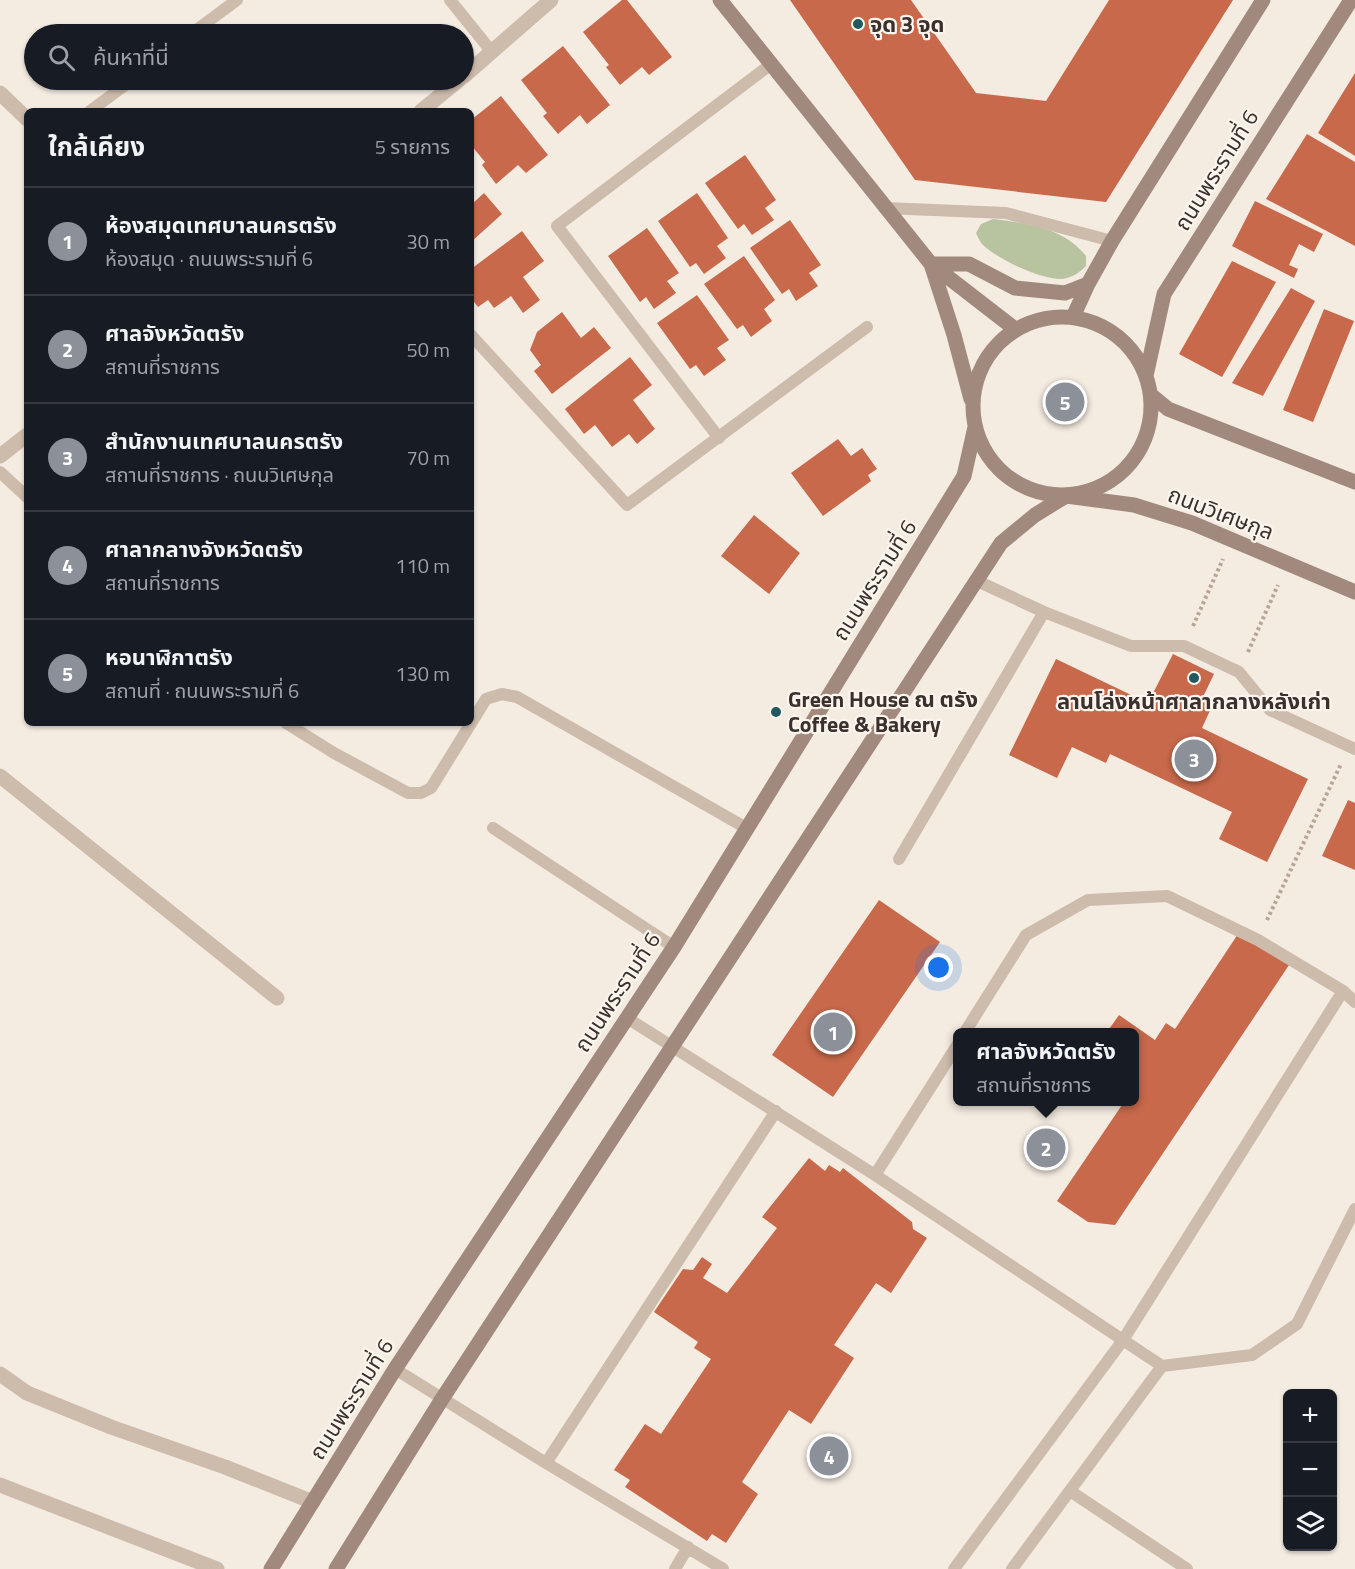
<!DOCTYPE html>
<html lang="th">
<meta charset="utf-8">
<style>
:root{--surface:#171b24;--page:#20242c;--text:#f1f3f6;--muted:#9ea1a6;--line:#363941;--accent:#8c9099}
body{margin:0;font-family:"Titillium Web","Noto Sans Thai",sans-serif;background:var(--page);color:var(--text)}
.controls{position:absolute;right:18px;bottom:18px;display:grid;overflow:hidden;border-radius:9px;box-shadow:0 2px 4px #0004}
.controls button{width:54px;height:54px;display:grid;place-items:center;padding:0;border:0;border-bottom:2px solid var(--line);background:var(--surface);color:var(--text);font:30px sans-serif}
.you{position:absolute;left:939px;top:968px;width:21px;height:21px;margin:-15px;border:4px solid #fff;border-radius:50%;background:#1a73e8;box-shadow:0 0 0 9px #1a73e833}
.badge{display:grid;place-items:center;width:39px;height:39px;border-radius:50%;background:var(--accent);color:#fff;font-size:20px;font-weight:700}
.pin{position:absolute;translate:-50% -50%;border:3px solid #fff;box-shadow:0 2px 6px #0006}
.popup{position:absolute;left:953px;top:1028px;width:186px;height:78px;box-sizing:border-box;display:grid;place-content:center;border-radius:9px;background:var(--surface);filter:drop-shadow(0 2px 4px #0005);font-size:20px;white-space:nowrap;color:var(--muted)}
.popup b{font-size:22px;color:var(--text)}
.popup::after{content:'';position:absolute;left:50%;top:100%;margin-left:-12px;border:12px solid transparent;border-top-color:var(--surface)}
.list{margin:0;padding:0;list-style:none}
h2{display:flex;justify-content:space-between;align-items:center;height:78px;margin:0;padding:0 24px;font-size:26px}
h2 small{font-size:20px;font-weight:400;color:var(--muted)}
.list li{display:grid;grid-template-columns:39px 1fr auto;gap:18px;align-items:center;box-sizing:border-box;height:108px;padding:0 24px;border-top:2px solid var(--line)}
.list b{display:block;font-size:22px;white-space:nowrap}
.list p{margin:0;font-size:20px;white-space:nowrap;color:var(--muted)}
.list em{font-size:20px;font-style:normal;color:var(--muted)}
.icon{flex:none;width:33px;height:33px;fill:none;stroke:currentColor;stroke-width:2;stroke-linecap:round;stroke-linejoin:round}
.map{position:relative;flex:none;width:1355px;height:1569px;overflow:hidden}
.search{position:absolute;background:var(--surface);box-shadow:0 2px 4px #0004;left:24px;top:24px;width:450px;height:66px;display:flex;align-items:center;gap:15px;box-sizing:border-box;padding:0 21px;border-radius:33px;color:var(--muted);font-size:22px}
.panel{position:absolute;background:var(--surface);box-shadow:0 2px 4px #0004;left:24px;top:108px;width:450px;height:618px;border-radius:9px}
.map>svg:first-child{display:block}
.green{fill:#b8c4a0}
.building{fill:#c8694b}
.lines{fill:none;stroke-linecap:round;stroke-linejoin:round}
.path{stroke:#b9a596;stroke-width:4;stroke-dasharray:3 3;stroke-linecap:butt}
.lane{stroke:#cdbbac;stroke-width:12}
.street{stroke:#cdbbac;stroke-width:15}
.secondary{stroke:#a18a7d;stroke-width:15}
.poi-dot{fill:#1f5a5e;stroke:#fbf5ee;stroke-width:2}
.labels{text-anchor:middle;stroke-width:4.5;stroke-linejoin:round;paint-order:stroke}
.poi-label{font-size:22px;font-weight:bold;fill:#3b302b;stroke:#fbf5ee;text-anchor:start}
.street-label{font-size:22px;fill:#3b302b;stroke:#fbf5ee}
</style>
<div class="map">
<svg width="1355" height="1569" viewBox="0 0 1355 1569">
<rect width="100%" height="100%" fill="#f4ebe1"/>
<path class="green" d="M993,219C1027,223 1064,228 1086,256V266C1079,273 1072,278 1061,279C1040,279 999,260 983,245C980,242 978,237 976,233L981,224Z"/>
<path class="building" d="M622,0H627L672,57L649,75L642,67L620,85L606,67L609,65L583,32Z
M790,0H911L976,93L1046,101L1109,0H1233L1106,202L915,180Z
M563,46L610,105L587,124L580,115L558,134L543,116L547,113L521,80Z
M1355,73V156L1318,133Z
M501,96L548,155L526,173L518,165L496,184L482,165L485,162L471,145V120Z
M1307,134L1355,162V246L1266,199Z
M745,155L776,200L765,208L774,220L752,235L744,224L738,229L705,183Z
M484,193L502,214L471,242V205Z
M697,193L728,238L717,246L726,258L704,274L696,263L690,267L658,221Z
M1255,201L1323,234L1314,252L1299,244L1289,265L1298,269L1294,278L1232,246Z
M790,220L821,265L809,273L818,286L796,301L789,289L782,294L750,248Z
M647,228L679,273L667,281L676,293L654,309L646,297L640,302L608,256Z
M522,231L544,261L523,277L540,300L523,313L511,296L494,308L488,300L478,307L471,298V269Z
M744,256L775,300L764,309L772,321L751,337L743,325L737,329L704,284Z
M1232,261L1276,282L1222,377L1179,354Z
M1291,288L1315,301L1263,396L1232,383Z
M697,295L729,340L717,348L726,360L704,376L696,365L690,369L657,323Z
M1324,309L1354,321L1313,422L1283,410Z
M562,312L581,338L594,327L611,348L552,394L534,371L541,365L530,350L537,332Z
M630,357L652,385L633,400L655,429L637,444L629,434L612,447L595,425L584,434L565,409Z
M838,439L851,456L862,448L877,469L868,475L871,481L823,516L791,473Z
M754,515L800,553L769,594L721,556Z
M1173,654L1214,674L1202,699L1213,704L1202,728L1308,779L1267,862L1219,839L1232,812L1110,754L1106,763L1072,747L1057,778L1009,755L1056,659L1148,703Z
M1348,800L1355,803V870L1322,856Z
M879,900L940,942L833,1097L772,1055Z
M1240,931L1289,965L1115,1225L1088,1222L1057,1201L1124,1102H1134V1032H1107L1119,1015L1155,1040L1166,1023L1175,1029Z
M809,1158L825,1171L829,1165L840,1172L843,1168L912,1222L913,1229L927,1238L891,1293L876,1283L834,1345L854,1358L811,1424L789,1410L742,1482L758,1494L726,1543L712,1534L707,1541L625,1487L630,1480L614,1470L645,1424L661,1434L711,1359L694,1348L698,1342L654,1312L683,1269L693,1270L702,1257L712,1264L703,1278L727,1293L777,1228L762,1217Z"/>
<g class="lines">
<path class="path" d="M1193,626L1223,559
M1248,652L1278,585
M1267,920L1341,764"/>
<path class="lane" d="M450,0L492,52
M191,34L237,0
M90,111L132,80
M884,208L1006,213L1112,241
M471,335L627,505L867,327
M719,438L557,226L770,65
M0,472L27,497
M975,580L1044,612L1131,646H1184L1239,672L1270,710L1355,749
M286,723L334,753L408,793H421L431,788L486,699L502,694L517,697L748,829
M493,828L674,947
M899,859L1044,612
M627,1018L875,1175L1162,1366
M965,1032L1026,935L1088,900L1167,896L1258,940L1343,991L1355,1002
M875,1175L958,1044
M395,1369L546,1463L723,1569
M546,1463L776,1111
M1070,1491L1187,1569
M675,1569L688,1547
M954,1569L1123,1340L1343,991
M1012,1569L1162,1366L1252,1355L1297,1324L1355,1209"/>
<path class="street" d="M464,76L551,0
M0,93L27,119
M421,111L459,80
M0,456L27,435
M0,776L277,998
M0,1374L27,1393L111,1427L225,1467L313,1502
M0,1485L217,1569"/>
<path class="secondary" d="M720,0L931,264L1015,329
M931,264H969L1015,288L1065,293L1088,284
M931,264L954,335L971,399
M973 406a89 89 0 1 1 178 0a89 89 0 1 1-178 0Z
M1073,317L1088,284L1112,241L1263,0
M1146,376L1164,294L1351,0
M1151,395L1168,409L1355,482
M271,1569L395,1369L674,947L964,476L975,427
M336,1569L442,1399L1001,543L1035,515L1066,496L1134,505L1192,523L1355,592"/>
</g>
<g class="poi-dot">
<circle cx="858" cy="24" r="6"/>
<circle cx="1194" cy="678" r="6"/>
<circle cx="776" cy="712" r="6"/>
</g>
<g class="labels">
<g class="poi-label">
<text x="870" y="32">จุด 3 จุด</text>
<text x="788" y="707">Green House ณ ตรัง<tspan x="788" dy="25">Coffee &amp; Bakery</tspan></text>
<text x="1194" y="709" text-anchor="middle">ลานโล่งหน้าศาลากลางหลังเก่า</text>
</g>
<g class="street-label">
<text transform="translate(1216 170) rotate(-58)" y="8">ถนนพระรามที่ 6</text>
<text transform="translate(1221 513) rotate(21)" y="8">ถนนวิเศษกุล</text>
<text transform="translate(874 580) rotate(-58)" y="8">ถนนพระรามที่ 6</text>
<text transform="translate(617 992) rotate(-57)" y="8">ถนนพระรามที่ 6</text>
<text transform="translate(351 1399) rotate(-58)" y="8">ถนนพระรามที่ 6</text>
</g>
</g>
</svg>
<div class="controls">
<button>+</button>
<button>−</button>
<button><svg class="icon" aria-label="layers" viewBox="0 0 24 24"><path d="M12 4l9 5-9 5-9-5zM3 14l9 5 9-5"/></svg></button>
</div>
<div class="you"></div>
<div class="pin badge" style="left:833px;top:1032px">1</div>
<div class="pin badge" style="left:1046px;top:1148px">2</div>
<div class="popup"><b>ศาลจังหวัดตรัง</b>สถานที่ราชการ</div>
<div class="pin badge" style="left:1194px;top:759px">3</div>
<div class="pin badge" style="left:829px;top:1456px">4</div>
<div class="pin badge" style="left:1065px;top:402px">5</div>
<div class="search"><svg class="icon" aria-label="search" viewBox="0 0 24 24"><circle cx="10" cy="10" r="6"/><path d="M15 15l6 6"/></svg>ค้นหาที่นี่</div>
<section class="panel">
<h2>ใกล้เคียง<small>5 รายการ</small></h2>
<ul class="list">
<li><span class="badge">1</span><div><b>ห้องสมุดเทศบาลนครตรัง</b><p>ห้องสมุด · ถนนพระรามที่ 6</p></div><em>30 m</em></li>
<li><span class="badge">2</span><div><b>ศาลจังหวัดตรัง</b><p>สถานที่ราชการ</p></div><em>50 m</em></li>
<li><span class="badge">3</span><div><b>สำนักงานเทศบาลนครตรัง</b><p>สถานที่ราชการ · ถนนวิเศษกุล</p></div><em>70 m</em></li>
<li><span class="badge">4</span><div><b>ศาลากลางจังหวัดตรัง</b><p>สถานที่ราชการ</p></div><em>110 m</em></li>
<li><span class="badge">5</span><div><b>หอนาฬิกาตรัง</b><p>สถานที่ · ถนนพระรามที่ 6</p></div><em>130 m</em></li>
</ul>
</section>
</div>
